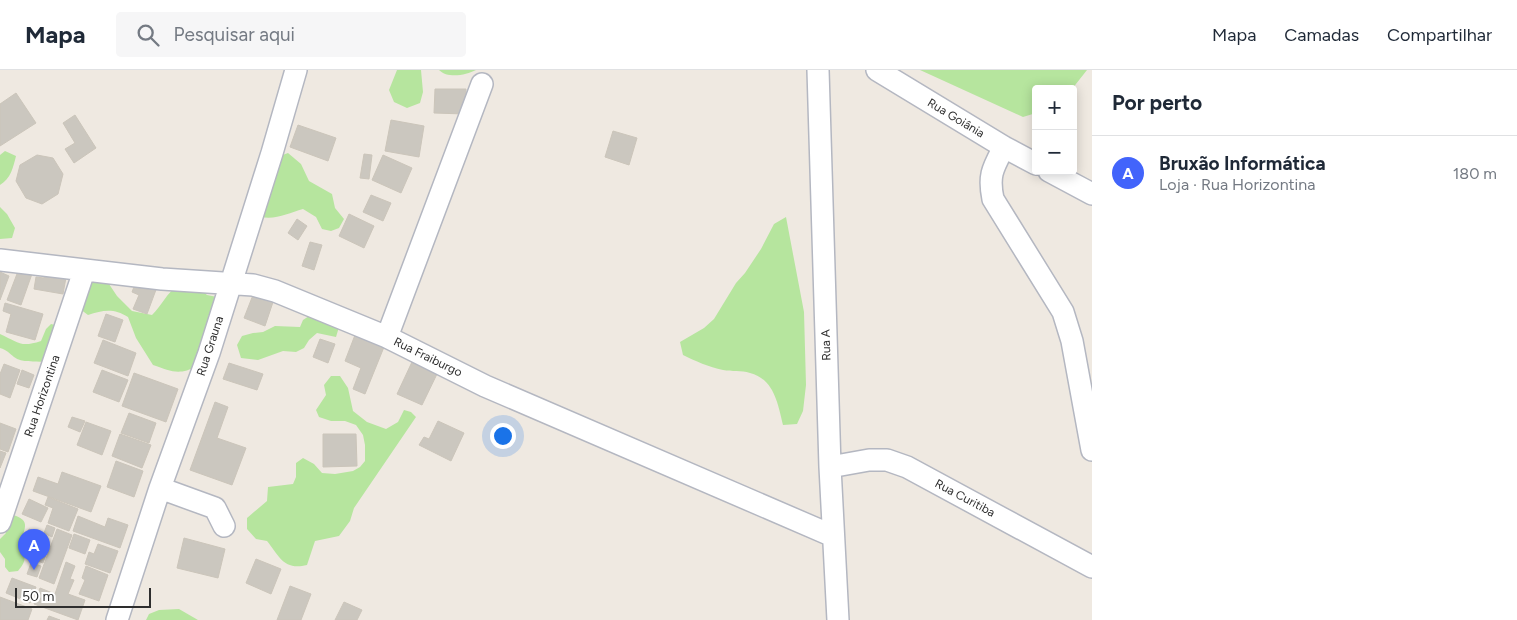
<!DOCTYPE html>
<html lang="pt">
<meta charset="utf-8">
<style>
:root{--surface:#fff;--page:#f6f6f7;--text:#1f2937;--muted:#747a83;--line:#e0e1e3;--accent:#4264fb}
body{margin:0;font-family:Figtree,sans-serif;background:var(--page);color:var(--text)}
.controls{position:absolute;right:15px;top:15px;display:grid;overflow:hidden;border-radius:5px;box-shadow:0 2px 12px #0003}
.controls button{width:45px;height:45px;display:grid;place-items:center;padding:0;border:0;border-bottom:1px solid var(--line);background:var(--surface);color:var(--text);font:25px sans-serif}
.scale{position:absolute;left:15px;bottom:12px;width:136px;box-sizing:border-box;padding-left:5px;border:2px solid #2e2e2e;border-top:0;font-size:14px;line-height:18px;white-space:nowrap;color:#2e2e2e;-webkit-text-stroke:4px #fff;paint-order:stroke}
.you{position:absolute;left:502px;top:365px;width:18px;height:18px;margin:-12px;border:4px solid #fff;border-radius:50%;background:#1a73e8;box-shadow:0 0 0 8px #1a73e833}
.badge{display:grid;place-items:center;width:32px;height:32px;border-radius:50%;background:var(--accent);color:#fff;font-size:16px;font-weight:700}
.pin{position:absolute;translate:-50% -41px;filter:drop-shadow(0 1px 2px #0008)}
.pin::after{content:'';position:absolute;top:26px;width:18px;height:15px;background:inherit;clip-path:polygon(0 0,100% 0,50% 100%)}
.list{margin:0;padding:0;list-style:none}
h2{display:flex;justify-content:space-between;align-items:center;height:65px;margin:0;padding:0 20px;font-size:21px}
h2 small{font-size:16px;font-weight:400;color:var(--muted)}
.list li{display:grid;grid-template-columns:32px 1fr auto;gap:15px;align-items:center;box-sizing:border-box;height:75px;padding:0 20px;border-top:1px solid var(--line)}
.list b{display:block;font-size:19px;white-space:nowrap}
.list p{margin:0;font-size:16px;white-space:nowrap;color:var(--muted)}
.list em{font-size:16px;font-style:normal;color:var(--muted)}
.icon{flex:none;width:28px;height:28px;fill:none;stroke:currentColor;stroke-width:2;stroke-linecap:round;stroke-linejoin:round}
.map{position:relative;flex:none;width:1092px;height:550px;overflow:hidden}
header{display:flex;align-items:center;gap:30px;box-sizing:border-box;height:70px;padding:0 25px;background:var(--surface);border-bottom:1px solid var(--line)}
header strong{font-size:24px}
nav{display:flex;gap:28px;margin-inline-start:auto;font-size:18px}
.search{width:350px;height:45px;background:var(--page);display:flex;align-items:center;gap:12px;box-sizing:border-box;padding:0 18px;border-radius:5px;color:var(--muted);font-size:19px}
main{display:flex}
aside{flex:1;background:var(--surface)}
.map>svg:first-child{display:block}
.green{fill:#b6e59e}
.building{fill:#cbc7bf;stroke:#cbc5ba}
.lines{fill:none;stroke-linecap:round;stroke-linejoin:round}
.minor-casing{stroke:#b4b7c1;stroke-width:24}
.minor{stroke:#fff;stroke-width:21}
.labels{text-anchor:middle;stroke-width:4;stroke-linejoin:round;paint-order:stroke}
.street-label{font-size:12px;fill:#2e2e2e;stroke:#fff}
</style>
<header>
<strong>Mapa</strong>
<div class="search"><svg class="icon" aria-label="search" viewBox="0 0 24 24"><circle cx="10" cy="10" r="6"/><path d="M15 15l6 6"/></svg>Pesquisar aqui</div>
<nav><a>Mapa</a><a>Camadas</a><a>Compartilhar</a></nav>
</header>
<main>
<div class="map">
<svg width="1092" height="550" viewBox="0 0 1092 550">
<rect width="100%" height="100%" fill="#efe9e1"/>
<path class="green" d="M397,0H421L423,22L420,33L407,38L394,32L389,20Z
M439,0H476C466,5 448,9 439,0Z
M920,0H1087L1072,19H1036V43L1023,47Z
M5,81L16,86C13,98 11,108 0,115V85Z
M288,83L301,94L309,111L332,124L335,138L344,149L339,158L331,161L322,159L316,147L303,139C289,143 276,150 261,147L280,86Z
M0,137L7,144L15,158L12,168L0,169Z
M786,147L804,242L806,315L803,341L797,354L783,355C778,334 774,309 750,303C741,300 732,302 723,300C709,297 695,291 683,285L680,272L704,258L714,249L736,213L745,203L761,179L774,154Z
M98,208L109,214L117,226L132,241L152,245C162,235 167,223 178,215L199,218L207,225L217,227L219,238L208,246L209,256L197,296C179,306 171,301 153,295L136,268L128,247C114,238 103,240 88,245L80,239L87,211Z
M309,246L339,257L336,267L317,263L309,270L304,278L296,282L283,281L258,290L241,288L237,275L242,266L253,263L263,262L275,256L300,257L303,250Z
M51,254L59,256L44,292C35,291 22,293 14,287C9,283 7,280 0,278V264C18,272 20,278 41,271L46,259Z
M331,306H340L348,318L353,341L367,352L386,359L398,352L404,340L411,342L416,347L354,438L350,451L339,466L315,471L307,495C284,501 279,486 267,471L256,469L247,459V448L267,431L268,417L293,414L296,407V393L303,388L314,394L322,403L335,404L353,401L360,397L365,391V375L363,365L356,355L345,351H331L319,347L316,340L326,325L324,315Z
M13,445C34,451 21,461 22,474C24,488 28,489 18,501L9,502L5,497V489L0,482V469L6,463L4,452Z
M179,539L198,550H146L149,544L159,540Z"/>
<path class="building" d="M435,19H466L465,44L434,43Z
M16,23L36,53L0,76V34Z
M75,45L96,78L74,93L65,79L75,73L63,53Z
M391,50L424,56L419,87L385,81Z
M298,55L336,68L328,91L290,77Z
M613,61L637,68L629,95L605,87Z
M364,84L372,85L369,109L360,108Z
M37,85L53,88L63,104L58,124L42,134L26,128L16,111L20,95Z
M383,85L412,98L401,123L372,110Z
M371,125L391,133L383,151L363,142Z
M349,144L374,156L364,178L339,166Z
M297,149L307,156L298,170L288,163Z
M310,172L322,175L314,200L302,196Z
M20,196L33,201L21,235L7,230Z
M46,199L67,202L63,224L34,219L36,207L44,208Z
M0,202L9,206L0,230Z
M137,209L157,217L147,244L133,239L139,225L132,222Z
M253,225L273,232L265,256L244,248Z
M5,233L43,244L35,270L6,262L11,244L3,241Z
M106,244L123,250L115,272L98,266Z
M355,265L384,277L365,324L353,319L361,298L345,291Z
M320,269L335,274L328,293L313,287Z
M103,270L136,283L128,306L94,293Z
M412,292L437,304L422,335L397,324Z
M229,293L263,304L257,320L223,309Z
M4,294L20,300L10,328L0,324V304Z
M22,300L34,305L29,318L17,314Z
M102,300L128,310L119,332L93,322Z
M134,303L178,319L166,352L122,336Z
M215,332L228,337L217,368L246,378L232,415L190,400Z
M129,343L156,353L149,373L121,363Z
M72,347L85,351L80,362L68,357Z
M438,351L464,363L451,391L419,375L424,367L429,369Z
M86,352L111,361L102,385L77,375Z
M0,353L16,359L8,382L0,379Z
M120,364L151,375L142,398L112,386Z
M323,364H356L357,396L323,397Z
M0,381L6,383L0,398Z
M116,391L143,401L134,427L107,417Z
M62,402L101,416L91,442L33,421L38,407L58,414Z
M48,427L78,439L69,461L48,453L53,438L45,435Z
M29,429L48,438L41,452L22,444Z
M78,446L105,457L108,448L128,455L120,478L73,461Z
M47,455L55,458L52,467L44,463Z
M29,459L47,466L42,479L24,472Z
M57,459L72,465L54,514L39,508Z
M74,464L90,470L85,484L69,478Z
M184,468L225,479L218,508L177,498Z
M98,474L118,481L110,503L85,494L89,482L94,484Z
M37,478L47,482L43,493L32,489Z
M256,489L281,499L271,524L246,513Z
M66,492L75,496L70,509L74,510L68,524L85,530L78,550L34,534L40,518L55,524Z
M31,493L41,496L37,507L27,504Z
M86,496L108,505L99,531L79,524L85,510L82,508Z
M12,508L36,517L30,533L6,523Z
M290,516L311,524L301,550H277Z
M0,527L32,539L28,550H0Z
M344,532L362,540L357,550H335Z
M49,546L60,550H47Z"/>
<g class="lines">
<defs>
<path id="minor" d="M818,0L830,397L838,550
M877,0L1004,77L1036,94
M1004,77C993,98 988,105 993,129L1063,242L1072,271L1092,380
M1049,101L1092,124
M0,190L162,209L253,215L275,221L387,267L485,316L833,466
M387,267L482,14
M830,397L869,390H887L907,397L1092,497
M160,418L215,438L224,456
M0,452L84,201
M117,550L160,418L209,283L272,83L296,0"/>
</defs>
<use href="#minor" class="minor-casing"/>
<use href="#minor" class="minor"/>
</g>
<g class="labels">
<g class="street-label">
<text transform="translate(956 48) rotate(31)" y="4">Rua Goiânia</text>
<text transform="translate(826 275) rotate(-92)" y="4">Rua A</text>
<text transform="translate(210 276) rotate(-72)" y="4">Rua Grauna</text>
<text transform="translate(428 287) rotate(26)" y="4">Rua Fraiburgo</text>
<text transform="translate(42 326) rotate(-71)" y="4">Rua Horizontina</text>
<text transform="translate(965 428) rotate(28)" y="4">Rua Curitiba</text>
</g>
</g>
</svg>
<div class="controls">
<button>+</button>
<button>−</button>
</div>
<div class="scale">50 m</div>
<div class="you"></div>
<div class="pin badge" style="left:34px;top:500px">A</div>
</div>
<aside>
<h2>Por perto<small></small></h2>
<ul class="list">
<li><span class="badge">A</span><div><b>Bruxão Informática</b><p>Loja · Rua Horizontina</p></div><em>180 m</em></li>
</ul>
</aside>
</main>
